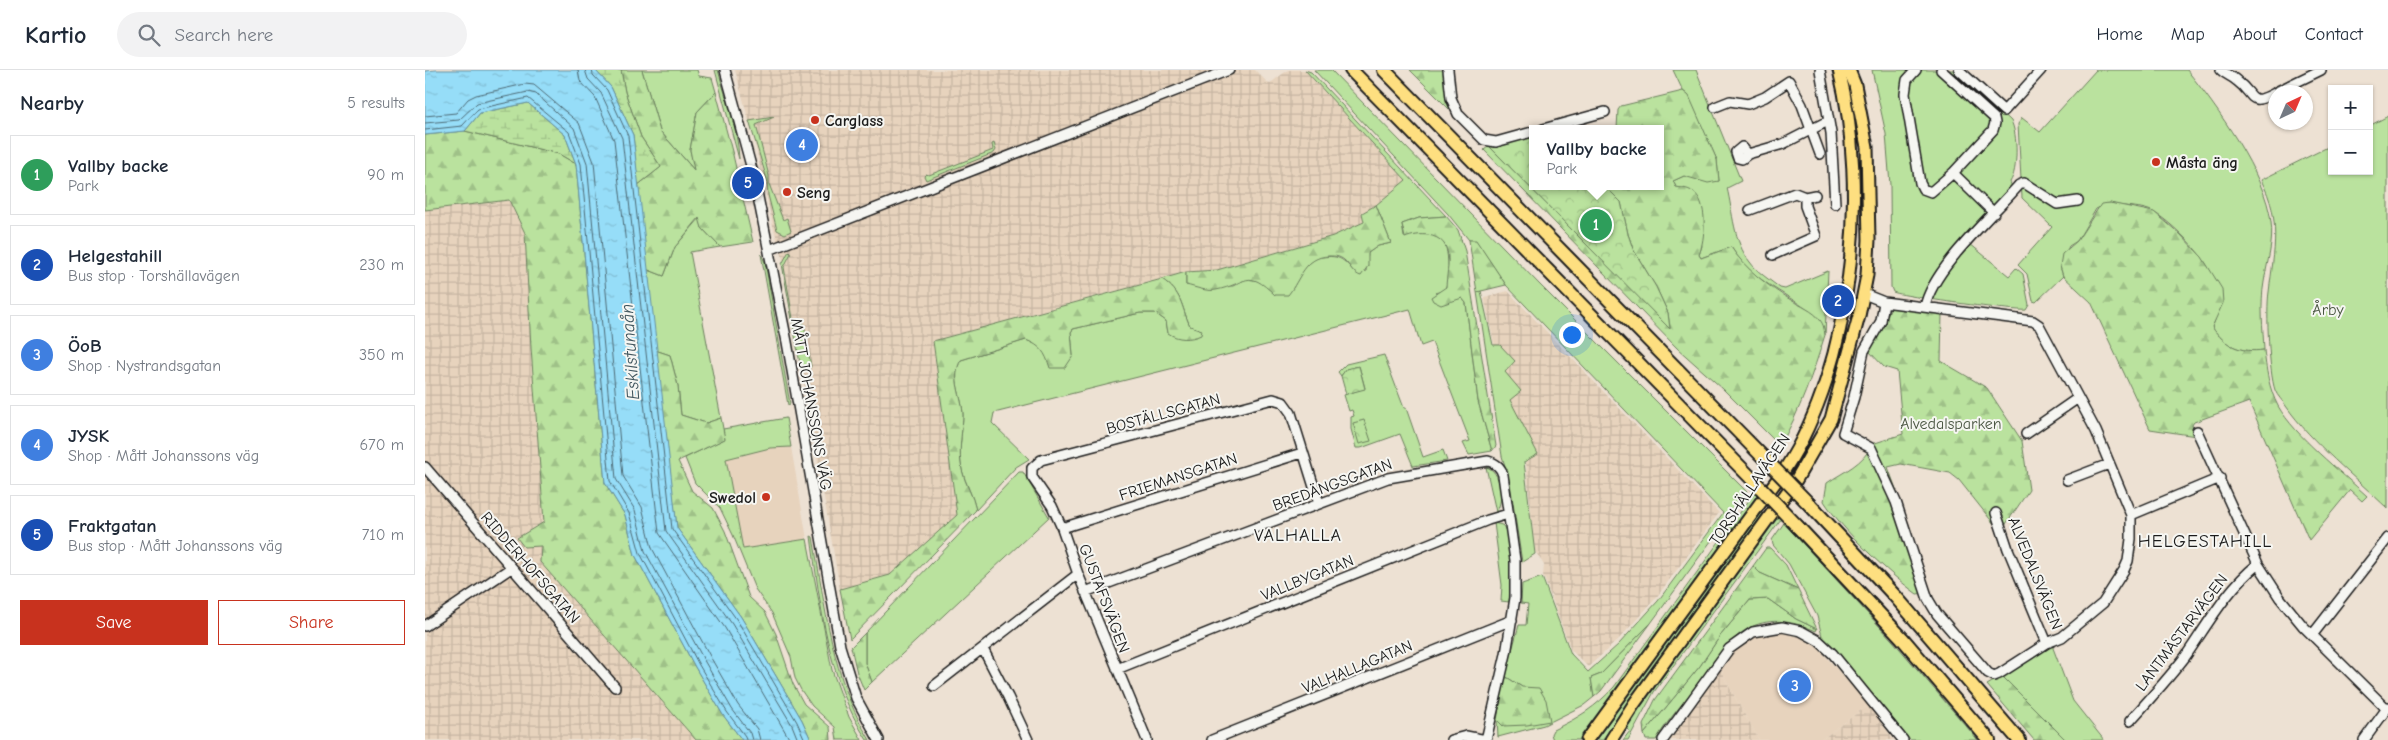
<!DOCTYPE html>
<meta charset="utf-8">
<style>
:root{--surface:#fff;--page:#f2f2f3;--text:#1f2937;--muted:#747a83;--line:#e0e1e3;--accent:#c8321e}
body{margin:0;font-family:"Comic Neue",sans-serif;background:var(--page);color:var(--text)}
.controls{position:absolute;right:15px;top:15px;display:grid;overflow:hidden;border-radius:0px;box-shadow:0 1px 4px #0004}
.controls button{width:45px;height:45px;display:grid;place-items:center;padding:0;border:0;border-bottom:1px solid var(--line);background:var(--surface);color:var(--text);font:25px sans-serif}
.compass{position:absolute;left:1843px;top:15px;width:45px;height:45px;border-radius:50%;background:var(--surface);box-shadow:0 1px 4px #0004;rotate:44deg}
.you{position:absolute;left:1146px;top:264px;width:18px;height:18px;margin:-12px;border:4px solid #fff;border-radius:50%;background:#1a73e8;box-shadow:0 0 0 8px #1a73e833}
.badge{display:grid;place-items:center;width:32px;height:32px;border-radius:50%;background:var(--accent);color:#fff;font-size:16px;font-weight:700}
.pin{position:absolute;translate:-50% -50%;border:2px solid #fff;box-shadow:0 1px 5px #0006}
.popup{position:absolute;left:1104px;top:55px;width:135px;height:65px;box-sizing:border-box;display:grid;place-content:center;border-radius:0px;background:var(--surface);filter:drop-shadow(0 1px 4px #0005);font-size:16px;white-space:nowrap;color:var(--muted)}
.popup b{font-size:19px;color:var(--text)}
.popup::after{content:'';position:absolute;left:50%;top:100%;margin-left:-10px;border:10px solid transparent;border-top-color:var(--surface)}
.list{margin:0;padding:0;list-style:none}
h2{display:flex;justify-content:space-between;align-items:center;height:65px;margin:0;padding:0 20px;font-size:21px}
h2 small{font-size:16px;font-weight:400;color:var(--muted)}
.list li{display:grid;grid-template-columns:32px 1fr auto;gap:15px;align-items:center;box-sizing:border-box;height:80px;margin:0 10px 10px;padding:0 10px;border:1px solid var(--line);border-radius:0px}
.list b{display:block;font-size:19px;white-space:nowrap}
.list p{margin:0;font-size:16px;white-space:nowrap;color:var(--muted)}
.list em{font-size:16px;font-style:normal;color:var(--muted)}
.actions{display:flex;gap:10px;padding:15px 20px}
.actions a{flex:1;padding:11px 0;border:1px solid var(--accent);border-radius:0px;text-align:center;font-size:18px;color:var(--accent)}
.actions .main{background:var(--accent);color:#fff}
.icon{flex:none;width:28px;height:28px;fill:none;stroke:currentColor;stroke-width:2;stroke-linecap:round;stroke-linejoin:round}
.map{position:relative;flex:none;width:1963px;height:670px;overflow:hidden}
header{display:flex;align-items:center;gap:30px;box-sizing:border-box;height:70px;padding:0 25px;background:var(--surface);border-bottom:1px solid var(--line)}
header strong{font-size:24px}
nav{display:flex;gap:28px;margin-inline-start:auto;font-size:18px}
.search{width:350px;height:45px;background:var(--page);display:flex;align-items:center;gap:12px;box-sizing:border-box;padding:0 18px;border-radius:28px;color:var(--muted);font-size:19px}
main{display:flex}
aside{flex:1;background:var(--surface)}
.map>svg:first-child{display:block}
.built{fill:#e7d3bd}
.industrial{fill:url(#industrial-grid)}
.grass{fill:#bae29e;stroke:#6b7f5d}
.forest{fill:url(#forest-firs);stroke:#6b7f5d}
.wetland{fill:url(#wetland-marsh);stroke:#6b7f5d}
.park{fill:url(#park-crowns);stroke:#6b7f5d}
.water{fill:url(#water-ripples);stroke:#6590a0}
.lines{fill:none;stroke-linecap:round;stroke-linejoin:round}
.shore{stroke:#4d6974;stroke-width:1}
.minor-casing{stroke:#1c1c1c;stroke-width:12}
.major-casing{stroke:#1c1c1c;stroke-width:15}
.highway-casing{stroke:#1c1c1c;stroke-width:16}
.minor{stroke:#f6f6f2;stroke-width:9}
.major{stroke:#fedf80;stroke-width:11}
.highway{stroke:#fedf80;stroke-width:12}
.highway-bridge-casing{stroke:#1c1c1c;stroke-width:16;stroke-linecap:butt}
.highway-bridge{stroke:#fedf80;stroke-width:12}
.poi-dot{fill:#c8321e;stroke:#f6f6f2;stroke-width:2}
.labels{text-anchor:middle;stroke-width:4;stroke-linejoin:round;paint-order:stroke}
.poi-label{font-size:16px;font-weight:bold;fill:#1c1c1c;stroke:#f6f6f2;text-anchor:start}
.park-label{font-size:16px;fill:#4b5743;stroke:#f6f6f2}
.street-label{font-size:16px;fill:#1c1c1c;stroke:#f6f6f2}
.water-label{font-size:18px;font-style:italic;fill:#41565e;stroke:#f6f6f2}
.neighbourhood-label{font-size:18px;letter-spacing:1px;fill:#1c1c1c;stroke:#f6f6f2}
</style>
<header>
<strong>Kartio</strong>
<div class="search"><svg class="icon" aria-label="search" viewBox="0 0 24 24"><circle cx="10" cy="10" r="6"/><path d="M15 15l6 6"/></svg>Search here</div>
<nav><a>Home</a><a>Map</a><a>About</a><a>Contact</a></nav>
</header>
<main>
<aside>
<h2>Nearby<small>5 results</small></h2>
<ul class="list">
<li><span class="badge" style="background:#2e9e5b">1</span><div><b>Vallby backe</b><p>Park</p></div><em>90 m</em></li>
<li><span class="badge" style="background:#1a4fb4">2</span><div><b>Helgestahill</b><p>Bus stop · Torshällavägen</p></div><em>230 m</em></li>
<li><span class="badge" style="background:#3f7fe0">3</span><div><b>ÖoB</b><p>Shop · Nystrandsgatan</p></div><em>350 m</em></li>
<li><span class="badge" style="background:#3f7fe0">4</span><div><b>JYSK</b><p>Shop · Mått Johanssons väg</p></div><em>670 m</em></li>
<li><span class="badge" style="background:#1a4fb4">5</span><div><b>Fraktgatan</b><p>Bus stop · Mått Johanssons väg</p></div><em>710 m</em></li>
</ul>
<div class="actions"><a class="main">Save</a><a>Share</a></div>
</aside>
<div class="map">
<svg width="1963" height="670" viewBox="0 0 1963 670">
<defs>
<pattern id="industrial-grid" width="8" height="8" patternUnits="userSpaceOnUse" patternTransform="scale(1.25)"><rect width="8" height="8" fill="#e7d3bd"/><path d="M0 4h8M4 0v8" fill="none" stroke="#c6b5a2"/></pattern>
<pattern id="forest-firs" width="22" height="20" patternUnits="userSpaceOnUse" patternTransform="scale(1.25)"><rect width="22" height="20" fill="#bae29e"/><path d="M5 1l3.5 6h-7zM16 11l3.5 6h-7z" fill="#9fc188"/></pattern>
<pattern id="wetland-marsh" width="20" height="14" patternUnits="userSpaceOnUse" patternTransform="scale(1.25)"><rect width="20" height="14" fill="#bae29e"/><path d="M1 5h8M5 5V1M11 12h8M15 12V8" fill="none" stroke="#9fc188"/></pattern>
<pattern id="park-crowns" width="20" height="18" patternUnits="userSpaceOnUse" patternTransform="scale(1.25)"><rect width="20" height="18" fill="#bae29e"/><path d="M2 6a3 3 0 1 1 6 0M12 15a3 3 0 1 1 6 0" fill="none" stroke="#9fc188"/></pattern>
<pattern id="water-ripples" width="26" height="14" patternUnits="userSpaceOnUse" patternTransform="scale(1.25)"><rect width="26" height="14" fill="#96ddf8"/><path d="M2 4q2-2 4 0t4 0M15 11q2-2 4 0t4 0" fill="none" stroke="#81bdd4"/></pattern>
</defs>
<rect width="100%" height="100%" fill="#ede1d3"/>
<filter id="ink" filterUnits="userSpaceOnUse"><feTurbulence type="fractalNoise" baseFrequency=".02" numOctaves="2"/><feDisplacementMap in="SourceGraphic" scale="10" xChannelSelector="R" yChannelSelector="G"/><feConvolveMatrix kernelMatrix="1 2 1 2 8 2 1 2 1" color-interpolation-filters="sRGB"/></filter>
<g filter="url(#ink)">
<path class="built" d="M366,377L382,469L318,479L300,389L345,378Z
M1351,562L1378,567L1390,574L1443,635L1396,670H1334L1301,611L1296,598L1315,575L1327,568Z"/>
<path class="industrial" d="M310,0H830L844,14L863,0H880L982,111L951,135L937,143L940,152L908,166L792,200L761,202L508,271L532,446L465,505L415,519L357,185L348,156L330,73Z
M84,130L100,163L106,278L119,452L93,468L116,476L115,492L271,670H0V140Z
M1083,221L1294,443L1231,528L1193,570L1163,597L1146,580L1118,505L1119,495L1110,481L1101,393L1073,292L1059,227Z
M1296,598L1301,611L1334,670H1245Z
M1443,635L1469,670H1396Z"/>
<path class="grass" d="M217,0H272L274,6L287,8L291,22L272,42L265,80L270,101L235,61Z
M290,0H293C301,29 313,59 314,89Z
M880,0L886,2L1021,146L994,148L977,154L979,167C990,164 1008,162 1017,169C1024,175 1026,216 1018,221C1015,222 1012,222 1010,223L1037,228L1041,233L1053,331L1067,381L1044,385L1038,373L1045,371L1007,272L996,276L985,239L569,343L567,353L604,389L591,397L551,440C548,425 540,413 537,400C533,381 537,365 538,346C538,327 525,308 536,290L601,270L613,275L620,282L648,286L646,262L648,259L715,243H730L741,251L743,263L768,259L765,256C755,234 758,224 737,209L761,202V215L808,216L821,209L836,211L850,225L868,218L876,202L890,188C911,185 916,185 930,203L941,201L943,183L953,176L966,173L951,135L981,110Z
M889,0H906L1115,215L1322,422L1226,553L1176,604L1166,608L1169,627L1159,635L1119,655L1073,667L1072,650L1078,656L1097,617L1080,606L1094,555H1101L1103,534L1096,533L1097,514L1117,507L1146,584L1163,602L1194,574L1233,531L1298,443L1081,215L1051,171L1044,170L1023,144Z
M1248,0H1271L1316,111L1302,118C1308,142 1308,171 1325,192C1332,202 1345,210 1355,218L1360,219L1403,201L1400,265C1399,257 1396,250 1389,245C1360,221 1327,212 1306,177L1276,188L1274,185L1277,176L1261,119L1251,117L1248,111L1259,106L1294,111L1292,90L1262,24L1258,21Z
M1447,0H1532L1586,51C1593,64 1593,101 1585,112L1587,117L1539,169L1584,206L1591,198L1598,204L1604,235L1601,240C1593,242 1475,226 1468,222L1466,217L1465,115L1461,64Z
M1671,0H1762C1792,38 1840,103 1846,152C1849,172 1842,192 1839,212C1835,234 1838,258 1839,280C1815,283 1800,276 1787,257C1793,246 1791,240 1789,228C1788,219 1788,209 1785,201C1776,182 1748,154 1730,143C1717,135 1699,138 1685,133L1671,139L1652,171L1644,176L1635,196L1638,206L1611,232L1608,231L1602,204L1593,195L1627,157L1597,128L1593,54L1597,48L1615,62Z
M1963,46V439C1930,407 1887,373 1861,336C1858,331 1852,326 1850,320C1844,302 1841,241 1844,222C1849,180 1857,150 1836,110L1907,75V101H1944V56Z
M349,47L331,55L344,106V114L358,150L362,148L366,161L360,164L352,160L343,125L342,109L324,51Z
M569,73L571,80L569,83L501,110L499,106L501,104L504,105L568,80L567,74Z
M275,148L277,158L295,177L265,182L296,348L281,353L256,345L253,316L245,285L230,280L221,199L239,206L250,177Z
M364,181L366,183L359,197L369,254L379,253L386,297L376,299L357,194Z
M336,184L340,192L365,334L363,335Z
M1056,221L1068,275H1075L1090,291L1080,302L1096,321L1085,330L1113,384L1099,392L1110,484L1097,492L1085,413L1077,386L1052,222Z
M959,285L979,338H981L998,387L1018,380L1022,391L988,396L975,364L936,378H931L926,359V347L929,346L927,340L924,341L919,325L940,318L934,296L921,299L916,306L913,302L921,294Z
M361,348L366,377L345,378L301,389L318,479L382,469L407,600L424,647L437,670H412L410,657L387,636L376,620L370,608L366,587L347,543L330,519L308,465L295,438L270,413L260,388L299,369L298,359Z
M1061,397C1076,400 1080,431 1071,442Z
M594,402H598L624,447L447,612L440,593V563Z
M1330,422L1334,426L1160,670H1128L1126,664L1128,660C1153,648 1171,637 1189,617Z
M1336,443L1338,444L1334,451L1207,626L1179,670H1169Z
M1353,446L1356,449L1229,622L1203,670H1198L1205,661L1200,658L1213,636Z
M1069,453L1077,455C1089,466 1085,515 1084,532L1076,531L1077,515Z
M1359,453L1468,571L1553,670H1485L1418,588L1397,566L1392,546L1364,494L1348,475L1347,470Z
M386,466L388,467C400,536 407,610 445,670H442C403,611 395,534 386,466Z
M1341,478H1345L1361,495L1373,520L1335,503L1328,496Z
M1343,529L1371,549L1392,559L1391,561C1327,533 1304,570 1270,617C1257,635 1242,651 1231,670H1221L1219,664L1275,596L1295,566L1325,530Z
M1629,574L1628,578L1648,631L1679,670H1641L1577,606Z"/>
<path class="forest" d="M196,0H217L235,61L269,100L265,80L272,42L291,22L308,85L328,172L295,177L277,158L274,148L250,177L239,206L221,199L213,115L236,97L216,67L200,22Z
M985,0H1019L1022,26L1026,41Z
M1258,21L1264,26L1292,90L1294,111L1283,113L1259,106L1248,111L1251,117C1256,118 1262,118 1267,121C1284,131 1280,169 1274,185L1276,188L1306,177C1320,199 1344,217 1366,230C1375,236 1389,241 1395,250C1399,255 1399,259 1400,265C1388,303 1375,341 1355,376L1298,319L1252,278L1059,80L1064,76L1245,258L1243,243L1231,217L1208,179L1203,164L1196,132L1180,116H1235V59H1192L1193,40L1196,36Z
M40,61L134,84L151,94L180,413L200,445L210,485L270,597L298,645L317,670H271L115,492L116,476L99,477L92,468L119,452L106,278L100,163L84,130L0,140V65Z
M1685,133L1729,142L1755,164L1777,187L1797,219L1798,233L1787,257C1800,276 1815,283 1839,280C1841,299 1844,319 1853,336C1870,366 1916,402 1942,426L1937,431L1925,420L1884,470L1824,332L1769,352L1767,355L1771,366L1725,359L1666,232L1638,206L1635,196L1637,184L1652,171L1676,134Z
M951,135L966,173L953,176L943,183V196L936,206C928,204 925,195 919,190C914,186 910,186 904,186C879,187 876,209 863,225H850C821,197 823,214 791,220C782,222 770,217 761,215V202L792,200L908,166L939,152L937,143Z
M1021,146L1033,160L1040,181L1071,376L1067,381L1053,331L1041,233L1037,228L1016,235L1008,231L1006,227L1021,217C1022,196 1031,170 1003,165C996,164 987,165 980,168L977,154L994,148Z
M1044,170H1051L1081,215L1052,222Z
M737,209C758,224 755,234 765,256L777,260L776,265C765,270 753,270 743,263L741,251L730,243H715L648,259L646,262L648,286L640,298H625C620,282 616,276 601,270L536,290C525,308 538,327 538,346C537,365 533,381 537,400C540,414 548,425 551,440L425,569L415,519L465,505L532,445L508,271Z
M1467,235L1517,243L1516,291L1562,318L1597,371L1604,420L1579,457L1569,454L1534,410L1525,403L1476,394L1463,397L1487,463L1483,466L1501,523L1492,524C1463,503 1418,461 1399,431L1402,413C1419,401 1439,394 1447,374L1478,364L1472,301L1459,297L1443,280L1453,264Z
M230,280L245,285L253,316L256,345L281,353L296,348L300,369L253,391L267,421L288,438L300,461L324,527L340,542L351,564L368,614L379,634L405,657L406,670H386L377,650L316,547L252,458Z
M1328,496L1335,503L1373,520L1392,559L1371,549L1343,529L1325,530L1295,566L1275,596L1219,664L1218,655L1230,630Z
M1226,553L1176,621L1169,627L1166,608L1176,604Z
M440,563V593L447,612L439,620L432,603L426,577Z
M1080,606L1097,617L1114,618L1121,630L1125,651L1102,655L1078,656L1072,650Z
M1577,606L1641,670H1609L1562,615Z"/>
<path class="wetland" d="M170,0H196L200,22L216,67L236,97L213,115L208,65L186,17Z
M103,33L140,65L151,94L134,84L40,61L55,43Z"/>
<path class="park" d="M1107,64V116H1180L1196,132L1203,164L1208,179L1231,217L1243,243L1245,259L1064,76Z
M934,296L940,319L921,324L916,306L921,299Z
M939,350L946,371L934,374L928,353Z"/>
<path class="water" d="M11,0H170L186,17L208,65L252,458L316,547L377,650L386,670H317L298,645L270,597L210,485L200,445L180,413L151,94L140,65L103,33L55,43L40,61L0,65V1Z"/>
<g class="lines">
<path class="shore" d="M153,0L155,11L170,27L189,70L234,463L300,558L365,670
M160,0L163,9L176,23L197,68L241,461L307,554L367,655L373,670
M167,0L168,5L182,20L203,66L247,459L312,550L372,652L380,670
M0,46L31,43L43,29L51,25L100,14L109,15L154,53L169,92L198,406L217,437L227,478L286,588L313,635L332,659L335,670
M0,53L34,50L52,33L103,22L111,24L149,58L162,93L191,409L210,440L220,481L280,592L307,639L325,663L327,670
M0,60L37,56L53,39L103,28L144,62L156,94L185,411L204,443L215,483L274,595L302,642L320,666L321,670"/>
<defs>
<path id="minor" d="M300,0L329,107L362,272L415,576L431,628L454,670
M1023,0L1026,28L1033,44L1059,70L1071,72L1107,62
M1395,0L1406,63L1410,134
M1491,0L1482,10L1480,24L1495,113L1498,119L1506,122L1528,103L1568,60L1570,53L1569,48L1516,0
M1534,0L1579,41L1616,0
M1796,0C1801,5 1807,6 1812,11C1831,25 1823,37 1850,23
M1851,22L1896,0
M1290,37L1305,31L1323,34L1340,27L1364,11L1377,35L1395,84
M1118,59L1180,42
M1323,84L1317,77L1311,82L1313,88L1317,89L1323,84L1358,74L1399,53
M1528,103L1569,143
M1380,127L1390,125
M1325,140L1370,123L1380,127
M344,180L804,0
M1348,185L1391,166L1380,136V127
M1439,224L1459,232L1608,251L1614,255L1671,361L1706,445V469L1703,491L1699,500L1678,533L1637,567L1622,573L1574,604L1569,606L1563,603L1512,544L1503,529L1471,432L1446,378L1418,363L1429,327L1439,281L1456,251L1459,232
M1500,237C1507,199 1568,145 1594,115L1599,113L1632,134L1653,131
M1772,361L1833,494L1855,528L1878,556L1962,639
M1601,364L1653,328
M0,397L190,617
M1642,410L1684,394
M1571,443L1583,479L1622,573
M1706,445L1795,408
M637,458L877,383
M660,522L963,408L1063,391C1071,393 1076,397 1078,405L1090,490V528L1081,584L1061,670
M0,556L86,498
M1888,564L1963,468
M558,579L583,627L603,670
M692,599L1063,450L1083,444
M509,616L653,504
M1705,651C1724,630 1743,609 1760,587C1783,554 1801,520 1833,494
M722,670L653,504L637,458L627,436L607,407V398L616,390L848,329L858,332L866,343L894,433
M787,670L1087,550
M1026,670L1041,666L1061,670
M1238,670L1304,579L1328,562L1357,557L1376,561L1394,571L1408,584L1478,670
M1939,670L1963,637"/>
<path id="major" d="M1162,670L1360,399C1428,295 1444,119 1414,0
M1186,670L1209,634L1371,410L1406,349L1434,246L1442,205L1444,170L1442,77L1430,15L1424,0"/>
<path id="highway" d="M926,0L1330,412
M959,0L1340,389
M1384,434L1470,526L1594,670
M1373,457L1477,568L1564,670"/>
</defs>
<use href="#minor" class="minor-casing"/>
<use href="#major" class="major-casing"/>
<use href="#highway" class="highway-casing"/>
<use href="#minor" class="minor"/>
<use href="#major" class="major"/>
<use href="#highway" class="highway"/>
<defs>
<path id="highway-bridge" d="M1340,389L1384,434
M1330,412L1373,457"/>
</defs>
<use href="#highway-bridge" class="highway-bridge-casing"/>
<use href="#highway-bridge" class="highway-bridge"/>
</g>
</g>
<g class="poi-dot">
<circle cx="390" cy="50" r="5"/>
<circle cx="1731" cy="92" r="5"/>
<circle cx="362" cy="122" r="5"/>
<circle cx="341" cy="427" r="5"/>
</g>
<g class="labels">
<g class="poi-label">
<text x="400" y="56">Carglass</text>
<text x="1741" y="98">Måsta äng</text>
<text x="372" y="128">Seng</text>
<text x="331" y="433" text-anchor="end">Swedol</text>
</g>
<g class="park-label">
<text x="1903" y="245">Årby</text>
<text x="1526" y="359">Alvedalsparken</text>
</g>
<g class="street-label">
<text transform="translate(387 334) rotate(80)" y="6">MÅTT JOHANSSONS VÄG</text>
<text transform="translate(738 343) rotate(-15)" y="6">BOSTÄLLSGATAN</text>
<text transform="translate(753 406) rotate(-18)" y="6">FRIEMANSGATAN</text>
<text transform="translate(907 414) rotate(-20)" y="6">BREDÄNGSGATAN</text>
<text transform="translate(1324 419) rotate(-56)" y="6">TORSHÄLLAVÄGEN</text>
<text transform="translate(106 497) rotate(49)" y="6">RIDDERHOFSGATAN</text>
<text transform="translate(1611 503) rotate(68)" y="6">ALVEDALSVÄGEN</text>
<text transform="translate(882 507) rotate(-22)" y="6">VALLBYGATAN</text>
<text transform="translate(680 528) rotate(69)" y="6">GUSTAFSVÄGEN</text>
<text transform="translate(1756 562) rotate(-53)" y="6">LANTMÄSTARVÄGEN</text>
<text transform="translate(932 596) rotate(-22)" y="6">VALHALLAGATAN</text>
</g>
<g class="water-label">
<text transform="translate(205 282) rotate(-94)" y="6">Eskilstunaån</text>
</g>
<g class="neighbourhood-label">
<text x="873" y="471">VALHALLA</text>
<text x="1780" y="477">HELGESTAHILL</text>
</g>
</g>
</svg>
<div class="controls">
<button>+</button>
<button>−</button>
</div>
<svg class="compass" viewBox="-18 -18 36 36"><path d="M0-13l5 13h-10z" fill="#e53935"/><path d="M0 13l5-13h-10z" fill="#747a83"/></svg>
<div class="you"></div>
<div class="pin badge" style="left:1171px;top:155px;background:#2e9e5b">1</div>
<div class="popup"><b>Vallby backe</b>Park</div>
<div class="pin badge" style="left:1413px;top:231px;background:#1a4fb4">2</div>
<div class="pin badge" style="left:1370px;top:616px;background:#3f7fe0">3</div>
<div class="pin badge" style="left:377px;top:75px;background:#3f7fe0">4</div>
<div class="pin badge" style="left:323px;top:113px;background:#1a4fb4">5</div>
</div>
</main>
